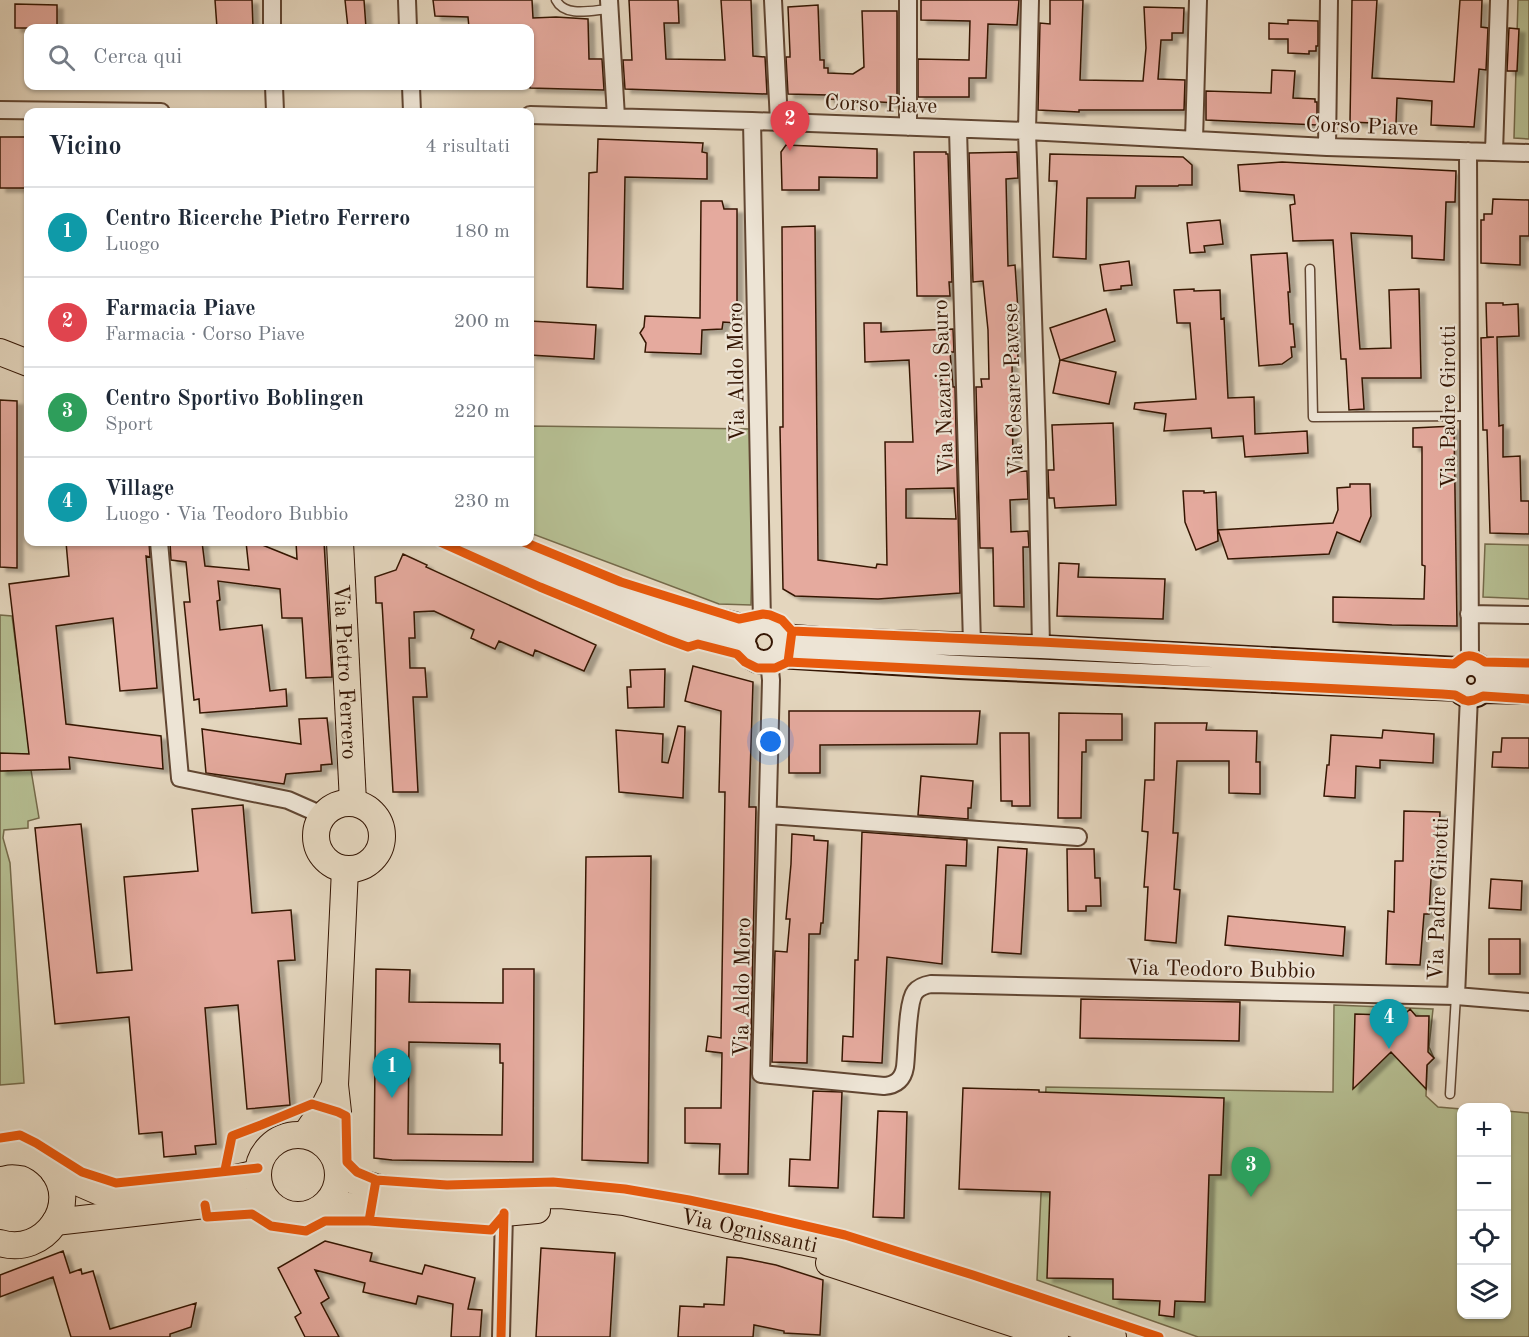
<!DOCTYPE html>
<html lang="it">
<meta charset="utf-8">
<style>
:root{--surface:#fff;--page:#f6f6f7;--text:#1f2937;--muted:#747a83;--line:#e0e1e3;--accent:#7c3aed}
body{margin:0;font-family:"Old Standard TT",serif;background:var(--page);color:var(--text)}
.controls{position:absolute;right:18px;bottom:18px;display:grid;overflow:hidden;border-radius:12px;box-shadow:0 2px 4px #0004}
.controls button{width:54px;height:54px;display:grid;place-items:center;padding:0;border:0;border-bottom:2px solid var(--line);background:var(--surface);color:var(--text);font:30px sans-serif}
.you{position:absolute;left:771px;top:742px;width:21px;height:21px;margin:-15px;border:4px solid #fff;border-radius:50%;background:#1a73e8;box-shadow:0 0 0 9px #1a73e833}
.badge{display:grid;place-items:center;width:39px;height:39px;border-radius:50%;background:var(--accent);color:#fff;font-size:20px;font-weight:700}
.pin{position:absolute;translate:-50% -50px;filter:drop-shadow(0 2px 3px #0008)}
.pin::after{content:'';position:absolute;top:32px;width:21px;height:18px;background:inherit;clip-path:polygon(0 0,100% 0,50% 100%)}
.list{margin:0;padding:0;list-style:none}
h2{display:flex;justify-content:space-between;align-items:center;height:78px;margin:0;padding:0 24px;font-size:26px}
h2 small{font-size:20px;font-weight:400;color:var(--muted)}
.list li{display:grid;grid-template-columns:39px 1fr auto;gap:18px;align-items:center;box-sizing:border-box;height:90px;padding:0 24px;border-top:2px solid var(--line)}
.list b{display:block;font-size:22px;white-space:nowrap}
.list p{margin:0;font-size:20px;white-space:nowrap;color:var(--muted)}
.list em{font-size:20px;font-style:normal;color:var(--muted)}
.icon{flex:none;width:33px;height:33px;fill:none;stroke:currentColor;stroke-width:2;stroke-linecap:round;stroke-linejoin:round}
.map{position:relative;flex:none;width:1529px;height:1337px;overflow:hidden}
.search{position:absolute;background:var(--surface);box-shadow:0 2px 4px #0004;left:24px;top:24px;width:510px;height:66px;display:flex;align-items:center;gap:15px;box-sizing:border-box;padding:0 21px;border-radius:12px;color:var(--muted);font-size:22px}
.panel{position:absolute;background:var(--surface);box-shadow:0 2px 4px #0004;left:24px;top:108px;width:510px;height:438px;border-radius:12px}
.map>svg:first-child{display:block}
.green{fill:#b5bd91;stroke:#756a4a;stroke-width:1.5}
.building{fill:#e5aa9e;stroke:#351604;stroke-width:1.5;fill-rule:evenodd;filter:url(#shadow)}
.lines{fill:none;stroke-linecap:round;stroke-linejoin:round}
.service-casing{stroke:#614632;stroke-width:11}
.minor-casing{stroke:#614632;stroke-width:20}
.secondary-casing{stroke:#351604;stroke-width:26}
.primary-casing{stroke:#351604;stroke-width:28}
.service{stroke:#ede4d5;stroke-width:8}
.minor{stroke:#ede4d5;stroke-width:16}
.secondary{stroke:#ede4d5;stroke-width:22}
.primary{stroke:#e4d6be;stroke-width:26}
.cycleway-casing{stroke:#ede4d5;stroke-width:13}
.cycleway{stroke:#e8590c;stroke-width:9}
.labels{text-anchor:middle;stroke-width:4.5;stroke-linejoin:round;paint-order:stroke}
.street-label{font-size:22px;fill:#351604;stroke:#ede4d5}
</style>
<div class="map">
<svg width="1529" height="1337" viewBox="0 0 1529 1337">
<defs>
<filter id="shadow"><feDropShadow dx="6" dy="4" stdDeviation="1.5" flood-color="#0004"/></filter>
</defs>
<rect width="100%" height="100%" fill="#e4d6be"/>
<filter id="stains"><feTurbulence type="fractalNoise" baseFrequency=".00333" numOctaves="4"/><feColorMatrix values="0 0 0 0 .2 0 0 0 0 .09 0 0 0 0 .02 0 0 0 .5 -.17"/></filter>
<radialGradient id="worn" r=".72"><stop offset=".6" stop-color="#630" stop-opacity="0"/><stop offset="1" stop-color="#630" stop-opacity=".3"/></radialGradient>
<path class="green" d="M1518,0H1529V139L1514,138Z
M530,426L754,429L751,605L719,604L530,533Z
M1485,544L1529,545V599L1483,597Z
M0,615L12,616L30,754H0Z
M31,770L39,818L28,821V828L4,830L3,838L10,863L24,1083L0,1085V771Z
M1334,1005L1433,1009L1429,1047L1434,1058L1427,1065L1426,1096L1438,1107L1461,1109L1462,1314H1506L1507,1111L1529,1113V1337H1198L1037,1280L1046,1087L1333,1092Z"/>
<path class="building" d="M215,0H252L253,28H217Z
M345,0H364L366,28H348Z
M433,0H532L533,18L556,17L588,19L589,59H602L604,90L530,88V28H469L468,17L435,16Z
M629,0H678L679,23H664L666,59L725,60L721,0H751L753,56L765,57L767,94L625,89L623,60H632Z
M921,0H1019L1017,25L988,24L986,78H969V97H918V59L969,60L970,21L921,20Z
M1050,0H1083L1080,80L1143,81L1146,48L1144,7L1184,8L1183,33H1172V40H1161L1158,79L1185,80L1184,110H1079V112L1038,110L1040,23L1050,24Z
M1352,0H1377L1372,78L1454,82L1460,0H1482L1481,27L1488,28L1486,70L1479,69L1474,127L1431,125L1432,101L1397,98L1396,124L1350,122Z
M15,4L57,5V27H54V28H15Z
M818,5L820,60H824V68H828V73L853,74L864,67L862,11H897V103L828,99V95L788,94L786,57H790V53L788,7Z
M1288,20L1318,21V46H1316V51H1309V54L1288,53V39H1269V23L1288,24Z
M1509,28L1519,29L1517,71H1507Z
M1272,70L1295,71L1293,98L1315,99V102H1317V125L1206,120V91L1271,93Z
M0,137H28V188H0Z
M598,139L703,143L702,152L707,153V179L625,177L623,289L587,287L589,173L597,172Z
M786,145L877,149V178L819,177V190H782L781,152Z
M914,152H946V154H948L952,282H949L950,296H917Z
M1017,152L1018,178L1006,179L1008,266L1015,265L1018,311H1016L1018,359H1012L1013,472L1027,471L1028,499L1010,500L1011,532L1028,531L1029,547H1023L1024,607L994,606L993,548H980L976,387H982L981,379H989L988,330L983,281L973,282L969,153Z
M1050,154L1183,157L1192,165V185H1179L1178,186H1136L1135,198H1087L1086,259L1053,257L1057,181H1049Z
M1282,162L1456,171L1455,202H1446L1444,260L1412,258V236L1351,233L1360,349L1391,348L1389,290L1419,289L1421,378H1362L1364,409L1349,410L1346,359H1341L1333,240L1293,241L1290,205L1295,204L1294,195L1240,191L1238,165Z
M1493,199L1529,200V236H1520V265L1481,263V220H1484V214H1492Z
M701,201H722L724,209H737V323L723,322L722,329L702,330L701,354L645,352L646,343L640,333L644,327L645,316L700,318Z
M1220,220L1223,244L1204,246L1205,252L1190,253L1187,223Z
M815,226L818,560L876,568L877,564L887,565L885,442H913L909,360L865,362L864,323H881V332L953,329L954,352H950L953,387H955L960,593L878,599L795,596L783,589L780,427H783L782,227ZM954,488L956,519L906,518V489Z
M1287,253L1290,292H1288L1290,324H1293L1295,347H1291L1292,357L1282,364L1259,366L1251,255Z
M1129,261L1132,285L1121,286V289L1104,291L1100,265Z
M1194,289V291L1220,290L1221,319L1224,318L1228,398L1254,397L1255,434L1307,431L1308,453L1245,457L1243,436L1212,438L1211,428L1164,431L1166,414L1134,409L1135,403L1196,399L1190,323H1177L1174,290Z
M1486,303H1503V305L1518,304L1519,336L1497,337L1499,426L1503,425V457L1520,456L1521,501H1529V534L1490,533L1487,430H1483L1481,338L1494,337H1487Z
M1106,309L1115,341L1061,360L1116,372L1109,404L1053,393L1060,360L1050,328Z
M530,321L596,325L594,359L530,355Z
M0,400L17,401V568L0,567Z
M1113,423L1116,505L1055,508L1054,498H1049L1048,470H1054L1052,425Z
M1454,426L1457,626L1392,625L1333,622V597L1424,599L1425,566L1422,565V447H1413V428Z
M1350,484H1370L1371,516L1360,542L1337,532L1329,554L1228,559L1218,530L1333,523L1338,510L1337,488L1350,487Z
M1183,491H1204V493L1216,492L1218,541L1196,550L1185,522Z
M66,542H149L150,557L146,556L157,688L120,691L113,618L56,626L66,724L161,736L163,769L69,757L70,769L0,771V753L29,754L9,584L69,576Z
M170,542H202L205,566L249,570L246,542H255L297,559L296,542H324L332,677L306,678L302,618H282L280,589L218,581L220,600L217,601L220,630L262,625L270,691L286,689L287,706L200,713L199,699L194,700L184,602H190L186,562L171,560Z
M403,554L427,565L426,567L596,645L584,671L535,650L533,656L499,641L495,649L471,638L474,630L434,611L414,612L415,638H409L410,668H425L427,697H413L418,792H393L382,603H376L375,577L396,570Z
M1059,563L1079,564L1078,577L1165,579L1163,619L1057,616Z
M693,666L753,682L749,807H756L748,1174H719L720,1144L685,1143V1108H721L722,1053L706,1051L708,1036L721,1038L725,792H719L721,711L685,701Z
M665,669L664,707L628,708L627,687H631L630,670Z
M789,711H980L977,744L820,745V773H789Z
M1059,713L1122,714V740H1086V752H1082L1081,818H1058Z
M327,718L332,764L321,765V771L286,774L284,784L206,773L202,729L301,744L299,719Z
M1155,723H1207L1206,730L1257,731L1256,762H1260V794L1229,793V761H1177L1173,833H1178L1174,889L1180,890L1176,943L1145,940L1148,887H1144L1148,832L1142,831L1145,780H1154Z
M678,726L685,727L683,798L619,792L616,730L663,734L662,762L668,763Z
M1383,730L1434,734L1433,763L1380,760V768L1356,766L1355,798L1324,796L1327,765H1329L1331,735L1382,738Z
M1000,733H1029L1030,806H1012V801H1001Z
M1502,738H1529V768L1492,767L1493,752H1501Z
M921,776L973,781L971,808H968V819L918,815Z
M243,805L252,913L291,910L295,960L278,961L290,1105L247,1109L238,1005L205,1008L216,1144L195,1146L196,1154L164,1157L162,1132L139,1134L129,1017L55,1024L35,828L81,824L97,973L132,970L124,877L198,871L192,809Z
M1404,811L1440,812L1438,863L1432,862L1429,914H1424L1420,965L1386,964L1388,911L1394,912L1395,861H1403Z
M862,832L967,840L966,866L946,865L942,964L887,957L882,1063L842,1061L843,1036L853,1037L855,960H858Z
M792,834L814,836V840L828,841L823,923H821L820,934H809L807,1063L772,1062L775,951L787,952L790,919H786L791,864Z
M998,847L1027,849L1021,954L992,952Z
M1067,849H1094L1095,878H1100L1101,906H1086V911H1068Z
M651,856L648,1163L582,1160L586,857Z
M1491,879L1522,881L1521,910L1489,908Z
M1228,916L1345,927L1343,956L1225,945Z
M1489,939H1520V974H1489Z
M376,969L410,970L409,1002L503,1003V969H534L533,1162L392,1160L374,1158ZM409,1042L500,1044V1063H503L502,1135L408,1134Z
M1081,999L1240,1002L1239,1041L1080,1038Z
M1410,1009L1416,1016H1429L1428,1052L1434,1058L1427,1065L1426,1089L1391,1052L1353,1089L1355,1014L1386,1015L1395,1024Z
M963,1088L1039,1090V1092L1224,1098L1221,1175H1209L1205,1302L1175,1301L1174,1317L1159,1315L1160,1301L1113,1299V1279L1047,1278L1050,1192L959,1189Z
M813,1091L842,1092L838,1188L789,1186L790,1159L810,1160Z
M878,1111L907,1112L904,1218L873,1217Z
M325,1241L372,1253L370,1261L422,1274L425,1265L475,1278L468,1309L482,1310L480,1337H451L453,1304L418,1296L416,1304L363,1292L365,1283L315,1270L329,1298L321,1303L339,1337H305L295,1317L301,1313L278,1268Z
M541,1248L615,1253L610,1337H536Z
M63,1251L70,1273L81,1269L82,1274L93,1271L110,1329L196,1303L191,1327L170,1334V1337H71L53,1277L0,1297V1275Z
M727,1257L741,1258L776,1265L823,1280L820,1335L784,1333V1331L754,1325L753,1337H678L680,1306L704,1307V1304L724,1305Z"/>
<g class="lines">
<defs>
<path id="service" d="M556,0C565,18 593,10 609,9
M1310,269L1313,417L1469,416
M1450,1094L1456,996"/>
<path id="minor" d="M272,0V28
M407,0L408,28
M609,0L616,117
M773,0L779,122
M1030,0L1027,131L1037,442L1041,647
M274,86L275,112
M411,86L412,112
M0,110L161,112
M530,115L752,121L1027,131L1327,147L1529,153
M752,121L762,622
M908,127V0
M958,129L972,644
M1194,140L1198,0
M1327,147L1329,0
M1468,151L1470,663
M1494,152L1499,0
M159,542L180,778L288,800L322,815
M1469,614L1529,615
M769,661L771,680L761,1074L884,1086C896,1085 903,1079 905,1067C907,1052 907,1002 915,992C919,987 925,985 931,984L1456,996L1529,1002
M768,815L1078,837
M1456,996L1469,696
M501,1337L504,1213"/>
<path id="secondary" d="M458,542L608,606L685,632L746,648
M503,542L613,588L691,613L750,628
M744 642a20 20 0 1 1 40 0a20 20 0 1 1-40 0Z
M783,636L830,640L1041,647L1458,669
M778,656L959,667L1458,689
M1455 680a16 16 0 1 1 32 0a16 16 0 1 1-32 0Z
M1485,672L1529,673
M1483,691L1529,692"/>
<g id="primary">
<path d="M0,352L28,363"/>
<path id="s1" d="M340,542L353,802"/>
<circle cx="349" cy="836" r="33"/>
<circle cx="298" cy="1175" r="40"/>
<path d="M305,1135L324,1107L335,1085"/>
<path d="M331,1152L338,1112L335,1085L345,869"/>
<path d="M0,1153C9,1150 18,1151 28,1153C37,1156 44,1161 51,1168C82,1204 44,1257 0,1243"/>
<path d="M54,1172L100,1192L131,1196L201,1186L258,1173"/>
<path id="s2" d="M338,1176L375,1187L415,1194L454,1196L561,1195L624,1202L869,1256L1113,1337"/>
<path d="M325,1205L372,1207L441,1214L504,1213L537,1210"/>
<path d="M55,1222L205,1205L266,1200"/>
<path d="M829,1263L1055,1337"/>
</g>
</defs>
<use href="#service" class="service-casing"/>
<use href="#minor" class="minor-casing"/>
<use href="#secondary" class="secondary-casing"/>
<use href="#primary" class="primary-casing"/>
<use href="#service" class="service"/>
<use href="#minor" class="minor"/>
<use href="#secondary" class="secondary"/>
<use href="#primary" class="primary"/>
<defs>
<path id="cycleway" d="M440,542L540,587L666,639L688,647L698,644L737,654L745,662L757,668H775L788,662L792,631L782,620L770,615L763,614L739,619L621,582L524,542
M792,631L1041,642L1454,664C1457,662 1459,660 1462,658C1469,653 1479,658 1485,662L1529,663
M788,662L1442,694L1455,695L1464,700L1468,701L1474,700L1483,696L1529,699
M0,1138L20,1135L36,1143L82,1172L116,1183L258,1168
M225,1170L232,1136L261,1125L312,1104L338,1112L346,1116L347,1162L357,1172L376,1180L447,1185L553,1182L625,1189L689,1200L750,1213L845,1235L973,1275L1159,1337
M376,1180L369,1221L491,1230L504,1215
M205,1205L207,1217L252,1214L271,1226L306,1231L325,1221H369
M501,1337L504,1213"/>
</defs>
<use href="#cycleway" class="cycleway-casing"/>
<use href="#cycleway" class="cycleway"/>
</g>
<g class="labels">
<g class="street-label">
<text transform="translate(881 103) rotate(2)" y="8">Corso Piave</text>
<text transform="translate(1362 125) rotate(2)" y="8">Corso Piave</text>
<text transform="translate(735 372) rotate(-91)" y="8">Via Aldo Moro</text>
<text transform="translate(942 387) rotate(-92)" y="8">Via Nazario Sauro</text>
<text transform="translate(1012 390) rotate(-92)" y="8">Via Cesare Pavese</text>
<text transform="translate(1447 407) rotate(-90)" y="8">Via Padre Girotti</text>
<text dy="8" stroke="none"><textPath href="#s1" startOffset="130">Via Pietro Ferrero</textPath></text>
<text transform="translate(1437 899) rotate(-88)" y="8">Via Padre Girotti</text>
<text transform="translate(1221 968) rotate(1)" y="8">Via Teodoro Bubbio</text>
<text transform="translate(741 987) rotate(-89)" y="8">Via Aldo Moro</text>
<text dy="8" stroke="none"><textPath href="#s2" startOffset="417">Via Ognissanti</textPath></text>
</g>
</g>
<rect width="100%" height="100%" filter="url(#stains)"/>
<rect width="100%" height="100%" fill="url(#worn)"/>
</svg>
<div class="controls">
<button>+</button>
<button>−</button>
<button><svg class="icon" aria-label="locate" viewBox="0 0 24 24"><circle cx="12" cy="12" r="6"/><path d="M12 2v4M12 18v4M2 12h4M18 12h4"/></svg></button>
<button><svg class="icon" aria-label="layers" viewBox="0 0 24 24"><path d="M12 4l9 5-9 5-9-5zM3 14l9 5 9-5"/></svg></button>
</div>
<div class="you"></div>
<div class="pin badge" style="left:392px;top:1098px;background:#0f9aa8">1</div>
<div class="pin badge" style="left:790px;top:151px;background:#e0444e">2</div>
<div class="pin badge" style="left:1251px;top:1197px;background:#2e9e5b">3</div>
<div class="pin badge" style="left:1389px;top:1049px;background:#0f9aa8">4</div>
<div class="search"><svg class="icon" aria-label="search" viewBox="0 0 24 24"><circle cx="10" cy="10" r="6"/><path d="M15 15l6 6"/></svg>Cerca qui</div>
<section class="panel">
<h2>Vicino<small>4 risultati</small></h2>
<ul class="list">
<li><span class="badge" style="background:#0f9aa8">1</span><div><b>Centro Ricerche Pietro Ferrero</b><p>Luogo</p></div><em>180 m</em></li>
<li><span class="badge" style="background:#e0444e">2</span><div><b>Farmacia Piave</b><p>Farmacia · Corso Piave</p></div><em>200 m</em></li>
<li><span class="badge" style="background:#2e9e5b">3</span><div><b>Centro Sportivo Boblingen</b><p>Sport</p></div><em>220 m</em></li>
<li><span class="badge" style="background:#0f9aa8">4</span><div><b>Village</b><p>Luogo · Via Teodoro Bubbio</p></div><em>230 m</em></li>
</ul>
</section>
</div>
